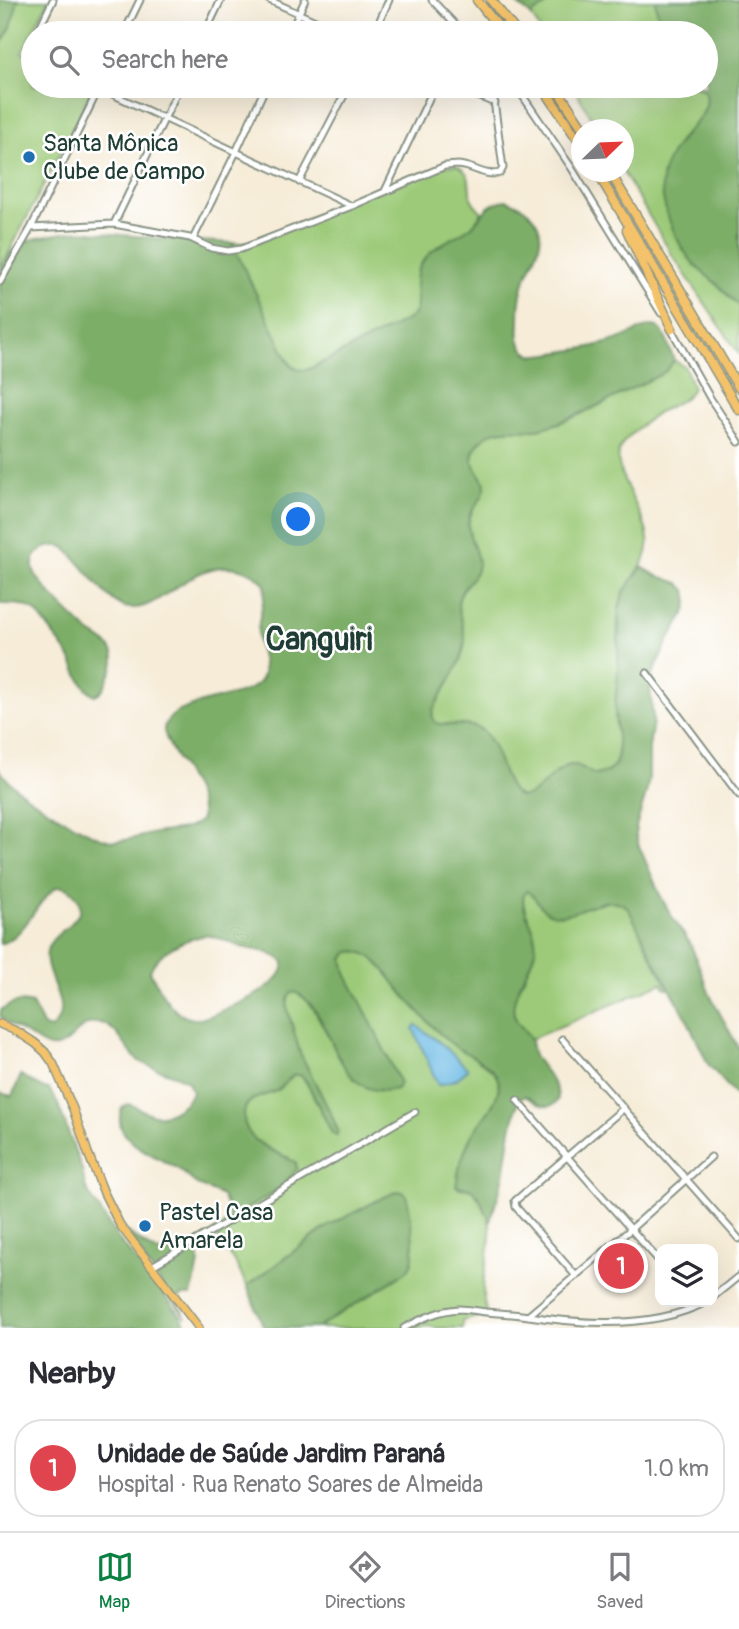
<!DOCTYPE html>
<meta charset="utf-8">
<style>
:root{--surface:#fff;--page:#f2f2f3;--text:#2b2b33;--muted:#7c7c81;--line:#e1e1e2;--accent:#0b8043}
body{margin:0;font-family:Pangolin,sans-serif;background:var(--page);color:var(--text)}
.controls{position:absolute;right:21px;bottom:21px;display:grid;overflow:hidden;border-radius:14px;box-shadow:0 7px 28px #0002}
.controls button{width:63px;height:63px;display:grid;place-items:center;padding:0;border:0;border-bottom:2px solid var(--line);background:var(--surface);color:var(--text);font:35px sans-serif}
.compass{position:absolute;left:571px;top:119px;width:63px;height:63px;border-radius:50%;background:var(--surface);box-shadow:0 7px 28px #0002;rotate:67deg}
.you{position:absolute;left:299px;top:520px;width:24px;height:24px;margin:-18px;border:5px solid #fff;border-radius:50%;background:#1a73e8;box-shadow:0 0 0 10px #1a73e833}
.badge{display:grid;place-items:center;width:46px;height:46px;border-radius:50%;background:var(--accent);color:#fff;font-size:23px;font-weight:700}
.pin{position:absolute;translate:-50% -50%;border:4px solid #fff;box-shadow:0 2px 7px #0006}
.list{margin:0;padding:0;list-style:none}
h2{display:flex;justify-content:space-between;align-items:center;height:91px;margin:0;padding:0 28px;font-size:30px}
h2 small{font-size:23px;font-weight:400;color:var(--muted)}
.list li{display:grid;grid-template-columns:46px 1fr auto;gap:21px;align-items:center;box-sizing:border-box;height:98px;margin:0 14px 14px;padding:0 14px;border:2px solid var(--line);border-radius:28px}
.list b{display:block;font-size:26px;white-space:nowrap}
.list p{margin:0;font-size:23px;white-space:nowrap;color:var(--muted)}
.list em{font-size:23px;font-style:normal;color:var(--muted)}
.icon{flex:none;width:38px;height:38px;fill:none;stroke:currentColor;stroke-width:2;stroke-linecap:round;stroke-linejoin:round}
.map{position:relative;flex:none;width:739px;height:1328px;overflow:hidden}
.search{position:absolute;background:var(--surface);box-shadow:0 7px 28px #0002;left:21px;right:21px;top:21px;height:77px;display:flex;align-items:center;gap:18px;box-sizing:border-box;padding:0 24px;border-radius:38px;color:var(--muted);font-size:26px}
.sheet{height:203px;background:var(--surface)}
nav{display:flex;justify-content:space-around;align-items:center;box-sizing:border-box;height:98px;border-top:2px solid var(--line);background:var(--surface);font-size:19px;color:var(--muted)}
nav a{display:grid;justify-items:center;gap:4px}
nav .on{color:var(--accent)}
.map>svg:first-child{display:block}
.green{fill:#9cca78;stroke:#5e8456;stroke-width:2}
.forest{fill:#7dae68;stroke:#4e764e;stroke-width:2;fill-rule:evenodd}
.water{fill:#69b9e4;stroke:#447b8c;stroke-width:2}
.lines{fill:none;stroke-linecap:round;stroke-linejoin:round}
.minor-casing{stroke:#8a9486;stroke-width:9}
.major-casing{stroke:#8a9486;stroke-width:10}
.highway-casing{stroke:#8a9486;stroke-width:11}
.minor{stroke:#fff;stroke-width:5}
.major{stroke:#f3c26a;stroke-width:7}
.highway{stroke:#f3c26a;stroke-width:8}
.poi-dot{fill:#1f6fb2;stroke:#fff;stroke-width:2.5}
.labels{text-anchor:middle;stroke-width:5;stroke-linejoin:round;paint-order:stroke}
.poi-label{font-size:24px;fill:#1f3d34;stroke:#fff;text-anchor:start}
.district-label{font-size:32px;font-weight:bold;fill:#1f3d34;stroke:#fff}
</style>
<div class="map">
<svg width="739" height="1328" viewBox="0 0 739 1328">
<rect width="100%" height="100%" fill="#fff"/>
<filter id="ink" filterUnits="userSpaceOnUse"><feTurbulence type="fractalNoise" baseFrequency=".0143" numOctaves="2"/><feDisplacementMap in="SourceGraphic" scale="14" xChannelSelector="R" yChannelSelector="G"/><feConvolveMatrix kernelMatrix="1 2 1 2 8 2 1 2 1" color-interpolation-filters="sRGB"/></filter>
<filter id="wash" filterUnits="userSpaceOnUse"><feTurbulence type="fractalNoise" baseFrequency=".00686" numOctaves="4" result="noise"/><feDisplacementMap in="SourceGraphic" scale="28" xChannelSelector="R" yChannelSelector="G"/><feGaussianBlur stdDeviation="1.57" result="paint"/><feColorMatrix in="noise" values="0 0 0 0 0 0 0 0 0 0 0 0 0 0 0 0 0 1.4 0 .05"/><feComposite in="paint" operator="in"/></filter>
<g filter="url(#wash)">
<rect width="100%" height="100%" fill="#f6ecd8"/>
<path class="green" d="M0,0H49L22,52L33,58V86H83L92,91L0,270Z
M549,0H655C657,13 662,23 652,33H542L531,15L545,6Z
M573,86H696L705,90C713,112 691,125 680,140C674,149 668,159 665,169C662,178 664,187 665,196C669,220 678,246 695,265C702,273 712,279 719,286C726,293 731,300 739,305V354L671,253L623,172L624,130L598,129Z
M456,165C474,175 467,182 471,197C472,203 478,208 482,212C478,218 474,225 468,229C451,240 430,247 420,266C411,282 422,304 414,314C412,317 408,319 405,321L309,369L302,371L294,369L284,353L232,243H250L271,236L342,203L401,183L440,167Z
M674,360L685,367L693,388C687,400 671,405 659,412C648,420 625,436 620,448C610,470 646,514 648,539C651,562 631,576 623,595C614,614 619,653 618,675C616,687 615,700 615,712C615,728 623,751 614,765C611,772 603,774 596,775C588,773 581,764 572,765C554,766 533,803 519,796C501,788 499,738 478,728C465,722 449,727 435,723L432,718L433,710C444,689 460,668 464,645C466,631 459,620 458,606C458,593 472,574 478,561C465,522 464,524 485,488V484C478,471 466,461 477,446C496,419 520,435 546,427C590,415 634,386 672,364Z
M527,891L532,894L542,908L592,905L612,901L622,903L628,908L633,916L647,948L669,989L665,988L662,983L531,1039C523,1030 512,1019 513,1006C514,988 534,967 535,945C536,926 519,911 524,893Z
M354,951C359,952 364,953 369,956C380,963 389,976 398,987C411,1003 425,1020 441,1034C453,1046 496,1067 498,1080C502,1100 483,1117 474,1132C464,1146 458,1171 458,1188L472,1189C479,1198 488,1212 490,1224C493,1259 474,1283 489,1318L477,1317L463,1321V1328H434L432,1326L403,1328H317L399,1277L340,1219L318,1233L247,1286L236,1264L217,1237L219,1231L229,1217L271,1194L290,1179L289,1158C272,1150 247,1142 244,1120C243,1114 244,1109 248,1104C255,1095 269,1096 278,1090C285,1086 288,1079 295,1074L302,1076L310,1089L332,1133L336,1136L338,1131L331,1114L300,1053L287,1007L288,998L291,993L295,992C314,1000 320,1024 331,1040C343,1057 357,1072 370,1088L388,1091L398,1078L346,974L343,959L347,953Z"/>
<path class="forest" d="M0,0H18L11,27L0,46Z
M512,0H549L545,6L531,15Z
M655,0H739V305C731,300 726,293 719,286C712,279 702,273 695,265C676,245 655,196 664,169C668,159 674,149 680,141C691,125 713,113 705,91L696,86H706V33H652C662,23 657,13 655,0Z
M506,200C517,203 526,208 533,217C552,241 529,263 523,286C519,299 519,311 519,324C518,332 518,342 524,349C526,352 530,354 533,355C539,356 548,354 554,353C578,350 600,346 622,338C631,335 648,323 657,327C666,332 670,351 674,360L666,371L660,375C632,388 605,403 577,415C565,420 554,426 541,428C516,434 495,420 476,446C466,461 478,471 485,484C486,500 469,507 468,523C467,538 479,551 478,565C477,578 462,585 459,598C455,612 466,626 465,641C463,665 444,688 433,710L432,718L436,723C449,727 465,722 478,728C499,738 501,788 519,796C533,803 554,766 572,765C581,764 588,773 596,775L609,771L615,765L618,754L615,709L619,658V609L623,593L642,567L656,575L679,583L686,590L688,602L686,611L668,641L651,678L650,686L653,721L649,748V779L646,794L636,827V835L639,846L660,895L672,917L691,945L710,995L739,1049V1099L708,1064L684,1013L655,962L628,908C604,888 578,920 552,914C540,911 537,897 527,891L524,894C519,912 539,928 535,950C531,971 505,1000 516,1020C520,1026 526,1031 529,1037C533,1043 531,1051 535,1057C540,1066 573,1100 550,1106C541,1108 533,1100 525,1096L519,1099L511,1129L504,1176L490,1222L479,1197L472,1189L456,1186C458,1169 464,1150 472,1135C481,1118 498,1106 499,1084C499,1067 468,1055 456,1047C449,1042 442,1036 436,1030C425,1018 414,1007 403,994C393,981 382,964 367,955C361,951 354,950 347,953L343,959L346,974L366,1012L400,1083L397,1089C331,1105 337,1011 295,992L291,993L288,998L287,1007L300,1053L331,1114L338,1131L336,1136L332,1133L307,1082L302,1076L294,1074C288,1079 285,1085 278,1090C269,1095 256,1095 248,1103C244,1107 244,1113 244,1118C245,1144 278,1151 296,1163L297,1169C281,1192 254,1205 229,1217L228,1209L222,1196C214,1191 204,1189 197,1184C189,1179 184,1172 175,1167C154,1155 109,1140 122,1108L128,1104C138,1106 145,1114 155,1115C169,1117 187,1105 192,1092L188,1082C173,1071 154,1071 139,1061C126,1051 118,1027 101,1023C78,1018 71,1051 50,1047C41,1045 34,1038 26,1034C17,1028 7,1025 0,1016L1,1010C11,1003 19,1000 32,1004L44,1027L51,1029C76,1006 42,978 47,951C51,929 95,920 75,895C70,889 64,886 57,887C34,902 28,935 0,944V770C4,776 9,782 14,786C30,800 94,840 113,841C129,842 145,834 161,832C176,830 190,831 201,819C204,798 182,768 172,750C169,744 165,737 164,730C164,723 171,716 176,713C198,701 225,699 248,690C255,686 261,683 263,674C265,664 260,652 258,641C256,621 265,604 265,585C260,577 252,573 244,570C194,552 160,617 125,607C106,601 81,562 64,547C57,545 50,545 43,549C37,553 32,559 33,567C35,583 76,620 89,632C97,638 109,642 113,653C116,661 112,671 108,678C105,686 103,692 95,695C80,688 76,666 67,653C57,639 47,625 36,612C25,603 14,604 0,604V268L11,253L21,244L29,240L62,233L81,231L166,239L232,243L289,363C296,370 300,371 310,369L405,321C408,319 412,317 414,314C422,304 411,282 420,266C430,247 451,240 468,229C485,218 481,204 506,200ZM206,935C220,937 232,944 246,948C261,951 272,952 284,962C284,985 246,1000 228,1008C218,1012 207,1019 197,1019C195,1019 188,1018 186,1017C168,1009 158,987 150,971C158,950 186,939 206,935Z
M21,1075L42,1088L49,1089L58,1104L82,1170L86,1189L120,1241L179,1313L188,1328H0V1093L12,1096Z
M398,1191C400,1192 402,1191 404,1193C410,1197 414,1247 413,1256C413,1263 410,1267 406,1272L317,1328H264L247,1286L330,1225L382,1198Z
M127,1231C137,1238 147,1249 159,1252C167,1253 174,1250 181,1249C212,1243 194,1280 191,1295H183L178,1298L177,1301L186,1318L148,1265Z"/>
<path class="water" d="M416,1025L442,1044L468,1069C459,1079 451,1082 438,1085L413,1028Z"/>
</g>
<g filter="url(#ink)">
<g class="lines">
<defs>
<path id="minor" d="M269,0L342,33
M432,0L463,33
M37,33L53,0
M124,33L140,0
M205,33L221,0
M290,33L305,0
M374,33L389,0
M33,42L31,47L33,52
M95,86L352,206
M454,86L495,103
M516,86L571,167L661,313
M299,182L349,86
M385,191L435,86
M114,224L180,86
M31,228L114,224L190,238L211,248L228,251L241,249L352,206L445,166C447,166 456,165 458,165C474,166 484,177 500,173L503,168L492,86
M193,239L236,152L266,86
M0,282L31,228L100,86
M670,327L710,398L739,442
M647,673L739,795
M562,1039L739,1239
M517,1100L660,1262
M152,1266L415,1112
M576,1276L516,1207L515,1201L624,1108
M713,1297L739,1276
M528,1316L631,1229L711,1157
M404,1328C421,1319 439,1310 459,1309C468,1309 477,1311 486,1312C500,1313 515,1314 529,1316C586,1325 656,1328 706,1302"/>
<path id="major" d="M0,1024L18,1032L35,1043L45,1052L53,1063L73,1109L88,1153L104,1193L120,1225L199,1328"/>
<path id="highway" d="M477,0L503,33
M491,0L517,33
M542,86L582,146
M555,86L584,130
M597,172L739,410
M610,172L739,388
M627,230L672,329"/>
</defs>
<use href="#minor" class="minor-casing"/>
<use href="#major" class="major-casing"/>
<use href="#highway" class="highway-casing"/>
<use href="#minor" class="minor"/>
<use href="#major" class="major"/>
<use href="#highway" class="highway"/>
</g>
</g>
<g class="poi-dot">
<circle cx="29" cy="157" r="7"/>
<circle cx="145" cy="1226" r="7"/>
</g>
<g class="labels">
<g class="poi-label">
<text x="43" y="151">Santa Mônica<tspan x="43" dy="28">Clube de Campo</tspan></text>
<text x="159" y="1220">Pastel Casa<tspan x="159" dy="28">Amarela</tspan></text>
</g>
<g class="district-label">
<text x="319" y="650">Canguiri</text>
</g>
</g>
</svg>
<div class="controls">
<button><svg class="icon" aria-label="layers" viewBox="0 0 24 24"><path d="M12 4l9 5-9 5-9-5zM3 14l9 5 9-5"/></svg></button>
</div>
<svg class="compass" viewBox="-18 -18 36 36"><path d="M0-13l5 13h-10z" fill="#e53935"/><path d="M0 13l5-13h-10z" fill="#7c7c81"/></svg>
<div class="you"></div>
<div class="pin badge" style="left:621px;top:1266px;background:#e0444e">1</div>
<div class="search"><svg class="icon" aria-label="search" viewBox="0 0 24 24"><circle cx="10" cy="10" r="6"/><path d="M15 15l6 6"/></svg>Search here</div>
</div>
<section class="sheet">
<h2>Nearby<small></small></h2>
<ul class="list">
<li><span class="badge" style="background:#e0444e">1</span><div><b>Unidade de Saúde Jardim Paraná</b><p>Hospital · Rua Renato Soares de Almeida</p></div><em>1.0 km</em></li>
</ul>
</section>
<nav>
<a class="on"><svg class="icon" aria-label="map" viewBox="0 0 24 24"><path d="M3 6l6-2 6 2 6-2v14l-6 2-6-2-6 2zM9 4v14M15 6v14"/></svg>Map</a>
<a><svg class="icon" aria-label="directions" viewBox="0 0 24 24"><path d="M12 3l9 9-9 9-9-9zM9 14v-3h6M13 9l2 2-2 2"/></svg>Directions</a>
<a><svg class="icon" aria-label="saved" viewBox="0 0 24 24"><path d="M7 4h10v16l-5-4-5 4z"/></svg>Saved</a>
</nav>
